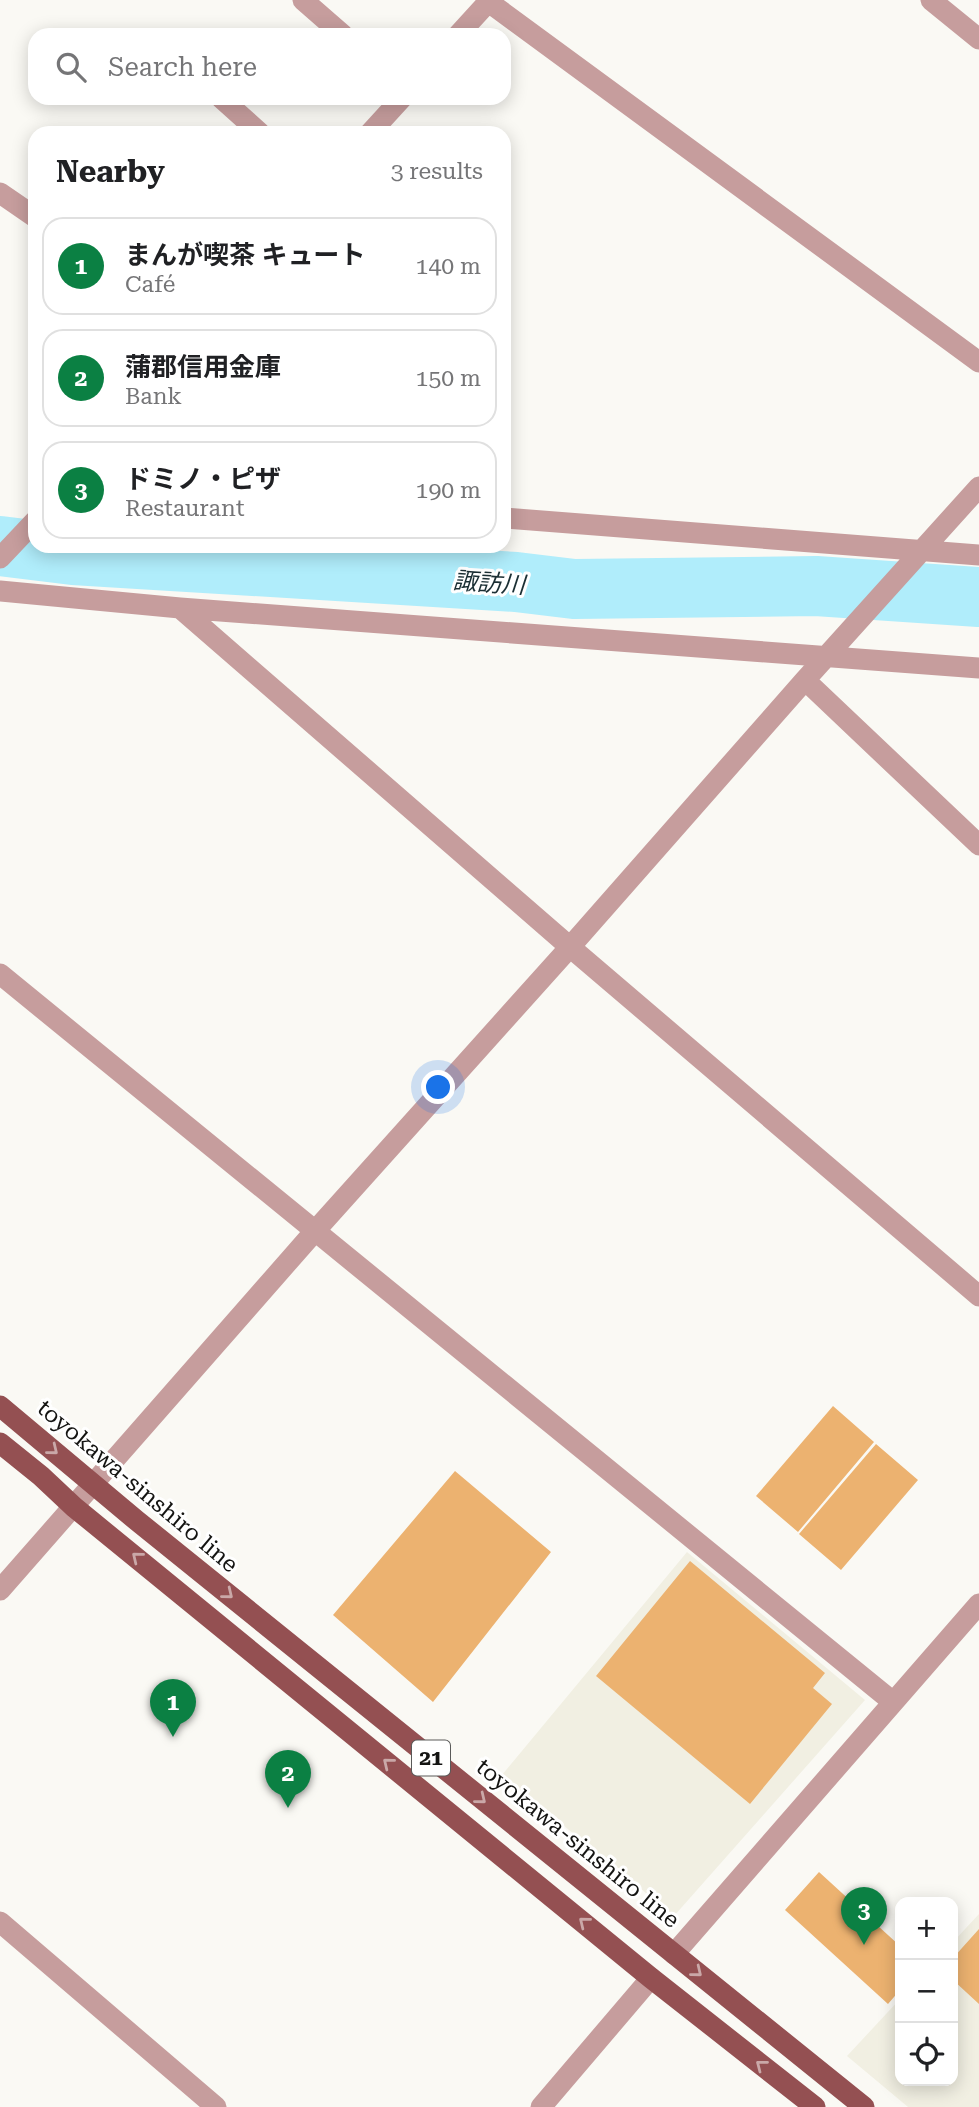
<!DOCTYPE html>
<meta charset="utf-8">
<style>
:root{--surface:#fff;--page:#f6f6f6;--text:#202124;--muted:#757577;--line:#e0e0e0;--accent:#0b8043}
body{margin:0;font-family:"Roboto Serif","Noto Sans JP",serif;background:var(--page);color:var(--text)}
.controls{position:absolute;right:21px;bottom:21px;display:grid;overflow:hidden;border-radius:14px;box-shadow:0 4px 18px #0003}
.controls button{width:63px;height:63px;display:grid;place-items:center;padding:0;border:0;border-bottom:2px solid var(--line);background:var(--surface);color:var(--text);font:35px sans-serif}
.you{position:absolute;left:439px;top:1088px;width:24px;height:24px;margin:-18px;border:5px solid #fff;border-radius:50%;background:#1a73e8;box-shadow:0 0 0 10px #1a73e833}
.badge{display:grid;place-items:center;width:46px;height:46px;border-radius:50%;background:var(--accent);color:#fff;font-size:23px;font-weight:700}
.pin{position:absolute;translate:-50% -58px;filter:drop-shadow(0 2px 4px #0008)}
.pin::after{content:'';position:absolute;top:37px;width:24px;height:21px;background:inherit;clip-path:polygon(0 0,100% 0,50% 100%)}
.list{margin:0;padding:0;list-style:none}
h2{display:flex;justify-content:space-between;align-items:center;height:91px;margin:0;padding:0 28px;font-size:30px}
h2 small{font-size:23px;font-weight:400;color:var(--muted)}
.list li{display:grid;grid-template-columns:46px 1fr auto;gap:21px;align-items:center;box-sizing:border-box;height:98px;margin:0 14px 14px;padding:0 14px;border:2px solid var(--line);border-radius:21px}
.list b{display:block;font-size:26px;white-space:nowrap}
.list p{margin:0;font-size:23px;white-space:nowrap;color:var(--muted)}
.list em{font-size:23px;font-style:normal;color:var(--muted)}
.icon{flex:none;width:38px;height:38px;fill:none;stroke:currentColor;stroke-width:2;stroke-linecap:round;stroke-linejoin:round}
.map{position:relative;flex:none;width:979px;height:2107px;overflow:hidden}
.search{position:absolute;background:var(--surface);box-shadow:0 4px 18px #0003;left:28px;top:28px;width:483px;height:77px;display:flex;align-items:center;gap:18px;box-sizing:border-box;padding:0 24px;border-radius:21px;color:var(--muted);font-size:26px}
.panel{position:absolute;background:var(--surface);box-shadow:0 4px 18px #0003;left:28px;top:126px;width:483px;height:427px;border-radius:21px}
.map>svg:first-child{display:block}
.built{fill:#f1efe2}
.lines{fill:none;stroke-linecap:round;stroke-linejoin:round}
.river{stroke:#b0edfb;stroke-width:60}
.building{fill:#ecb270}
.minor{stroke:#c69d9d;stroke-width:21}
.major{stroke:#945052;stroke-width:21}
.oneway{stroke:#caa8a8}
.labels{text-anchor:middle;stroke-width:6;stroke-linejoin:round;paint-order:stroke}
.shield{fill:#fff;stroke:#5a5a59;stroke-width:2}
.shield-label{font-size:21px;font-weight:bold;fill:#141412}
.street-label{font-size:23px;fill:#141412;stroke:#fff}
.water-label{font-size:24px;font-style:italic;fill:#1b2f34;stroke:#fff}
</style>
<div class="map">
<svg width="979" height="2107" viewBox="0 0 979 2107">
<rect width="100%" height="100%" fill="#faf9f4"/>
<path class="built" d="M687,1552L865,1700L674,1916L502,1775Z
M979,1914V2107H908L847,2056L900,1999V2081H953V1942Z"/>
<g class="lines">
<path class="river" d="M0,546L73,555L516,582L574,589L816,586L979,597"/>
</g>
<path class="building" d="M833,1406L874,1442L798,1532L756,1496Z
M876,1444L918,1480L841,1570L799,1534Z
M455,1471L551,1552L433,1702L333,1615Z
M690,1561L825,1673L813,1688L832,1704L750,1804L596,1676Z
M819,1872L900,1946V1990L888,2004L785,1910Z
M979,1929V2004L953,1980V1958Z"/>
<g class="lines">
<path class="minor" d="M303,0L343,35
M486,0L979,362
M931,0L979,39
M458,35L490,0
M221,98L260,133
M370,133L402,98
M0,193L35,217
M504,518L979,555
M0,558L35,521
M0,591L180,608L979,668
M180,608L570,947L979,1296
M805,680L979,845
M0,974L893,1702
M0,1590L315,1231L570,947L805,680L979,487
M0,1922L216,2107
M674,1954L979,1604
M541,2107L651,1978"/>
<path class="major" d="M0,1406L136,1520L864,2107
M0,1443L41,1476L74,1507L651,1978L815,2107"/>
</g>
<defs><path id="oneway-chevron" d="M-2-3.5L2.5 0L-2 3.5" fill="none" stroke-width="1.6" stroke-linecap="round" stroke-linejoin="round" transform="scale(1.75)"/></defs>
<g class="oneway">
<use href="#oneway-chevron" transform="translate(53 1450) rotate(39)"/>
<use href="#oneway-chevron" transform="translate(137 1557) rotate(-141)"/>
<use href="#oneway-chevron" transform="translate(228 1594) rotate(39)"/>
<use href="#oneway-chevron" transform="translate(388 1763) rotate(-141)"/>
<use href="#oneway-chevron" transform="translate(481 1799) rotate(39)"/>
<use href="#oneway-chevron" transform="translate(584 1922) rotate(-141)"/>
<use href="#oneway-chevron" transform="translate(697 1972) rotate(39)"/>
<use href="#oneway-chevron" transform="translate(761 2065) rotate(-142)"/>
</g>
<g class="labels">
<rect class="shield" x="412" y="1740.5" width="38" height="35" rx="5"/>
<g class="shield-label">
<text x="431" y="1765">21</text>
</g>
<g class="street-label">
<text transform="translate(138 1486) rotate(40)" y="8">toyokawa-sinshiro line</text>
<text transform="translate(578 1843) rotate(39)" y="8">toyokawa-sinshiro line</text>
</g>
<g class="water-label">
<text transform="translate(489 583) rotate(4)" y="8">諏訪川</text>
</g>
</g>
</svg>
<div class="controls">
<button>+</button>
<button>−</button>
<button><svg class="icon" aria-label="locate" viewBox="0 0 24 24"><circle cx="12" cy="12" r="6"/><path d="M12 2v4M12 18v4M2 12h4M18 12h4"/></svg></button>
</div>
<div class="you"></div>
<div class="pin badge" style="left:173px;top:1737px">1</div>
<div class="pin badge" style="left:288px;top:1808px">2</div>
<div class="pin badge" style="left:864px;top:1945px">3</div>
<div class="search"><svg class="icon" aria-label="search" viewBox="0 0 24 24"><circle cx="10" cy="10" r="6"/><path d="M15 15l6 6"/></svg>Search here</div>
<section class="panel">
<h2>Nearby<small>3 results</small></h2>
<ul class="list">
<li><span class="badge">1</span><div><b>まんが喫茶 キュート</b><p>Café</p></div><em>140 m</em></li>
<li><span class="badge">2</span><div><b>蒲郡信用金庫</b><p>Bank</p></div><em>150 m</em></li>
<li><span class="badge">3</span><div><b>ドミノ・ピザ</b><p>Restaurant</p></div><em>190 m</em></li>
</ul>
</section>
</div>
